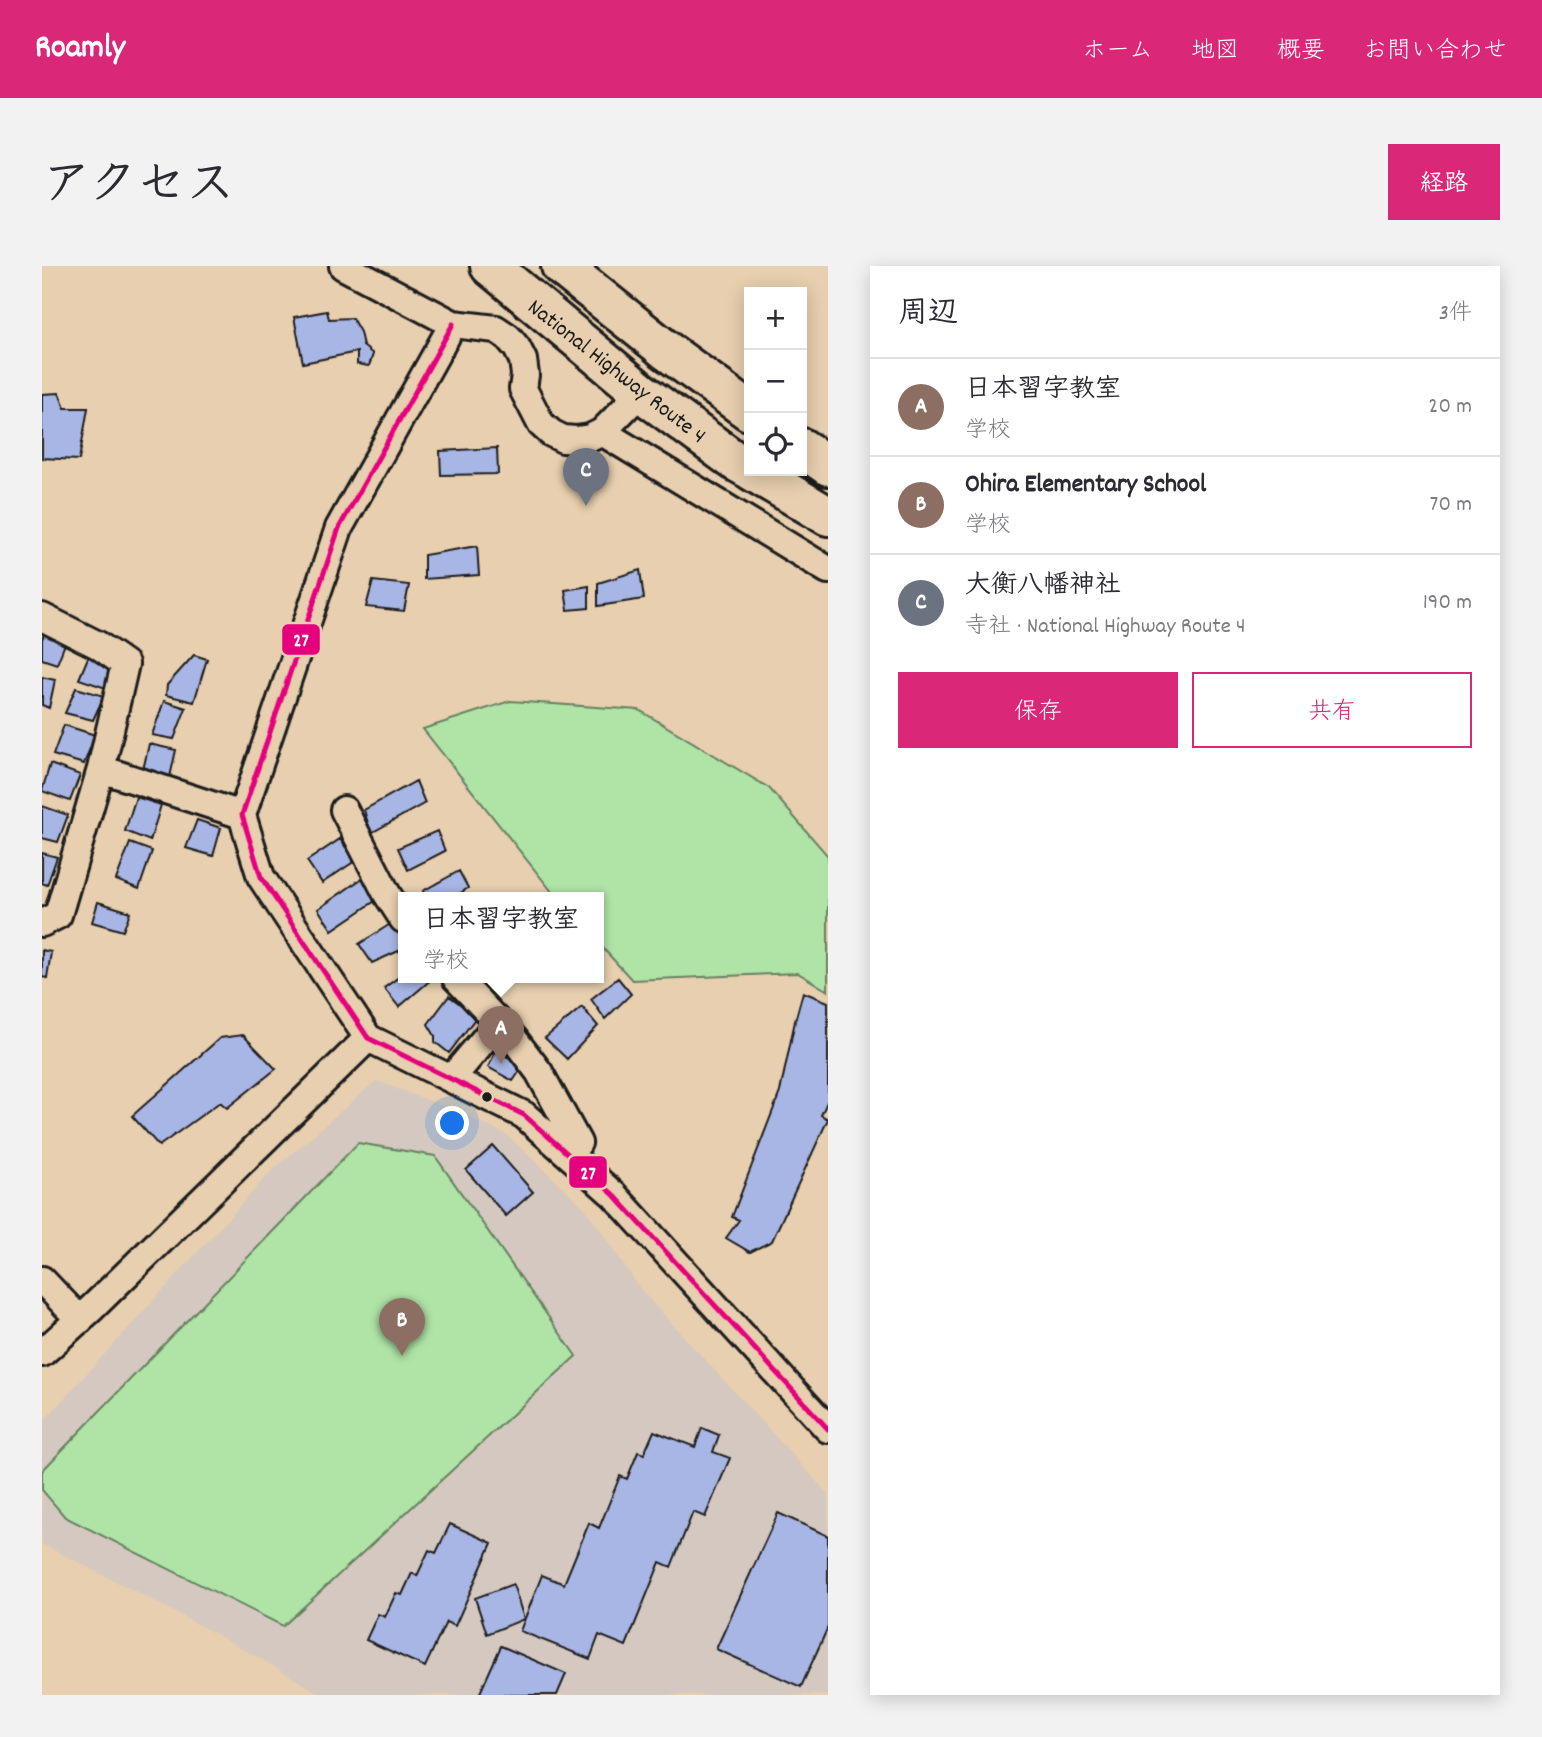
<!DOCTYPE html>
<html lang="ja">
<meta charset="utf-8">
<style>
:root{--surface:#fff;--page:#f2f2f3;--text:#2b2b33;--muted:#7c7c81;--line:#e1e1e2;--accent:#db2777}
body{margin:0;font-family:Dekko,"Klee One",sans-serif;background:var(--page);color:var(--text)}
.controls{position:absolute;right:21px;top:21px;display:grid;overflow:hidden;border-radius:0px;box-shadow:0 4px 18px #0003}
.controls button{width:63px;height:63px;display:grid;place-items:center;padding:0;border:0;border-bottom:2px solid var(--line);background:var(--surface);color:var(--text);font:35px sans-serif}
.you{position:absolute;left:411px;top:858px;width:24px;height:24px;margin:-18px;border:5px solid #fff;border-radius:50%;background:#1a73e8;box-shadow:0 0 0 10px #1a73e833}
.badge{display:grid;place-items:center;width:46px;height:46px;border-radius:50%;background:var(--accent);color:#fff;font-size:23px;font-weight:700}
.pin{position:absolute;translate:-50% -58px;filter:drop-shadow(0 2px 4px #0008)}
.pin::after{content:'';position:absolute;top:37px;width:24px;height:21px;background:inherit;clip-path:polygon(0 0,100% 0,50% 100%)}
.popup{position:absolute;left:356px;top:626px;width:206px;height:91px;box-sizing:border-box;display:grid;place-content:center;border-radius:0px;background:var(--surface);filter:drop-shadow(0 2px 5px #0005);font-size:23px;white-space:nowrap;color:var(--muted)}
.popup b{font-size:26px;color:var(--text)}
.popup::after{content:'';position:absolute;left:50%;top:100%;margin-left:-14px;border:14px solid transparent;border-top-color:var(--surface)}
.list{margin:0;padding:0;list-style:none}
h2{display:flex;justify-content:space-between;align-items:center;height:91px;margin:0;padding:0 28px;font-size:30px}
h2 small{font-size:23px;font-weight:400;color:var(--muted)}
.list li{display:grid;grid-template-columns:46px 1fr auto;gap:21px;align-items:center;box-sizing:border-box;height:98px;padding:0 28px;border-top:2px solid var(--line)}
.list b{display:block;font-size:26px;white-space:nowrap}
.list p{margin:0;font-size:23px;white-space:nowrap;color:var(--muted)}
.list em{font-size:23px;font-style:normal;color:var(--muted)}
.actions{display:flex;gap:14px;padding:21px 28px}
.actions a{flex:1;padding:16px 0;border:2px solid var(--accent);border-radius:0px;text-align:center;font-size:24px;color:var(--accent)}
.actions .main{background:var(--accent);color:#fff}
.icon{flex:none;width:38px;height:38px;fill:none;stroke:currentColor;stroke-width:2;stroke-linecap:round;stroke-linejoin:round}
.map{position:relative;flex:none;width:786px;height:1429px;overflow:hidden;border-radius:0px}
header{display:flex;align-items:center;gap:42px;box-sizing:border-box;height:98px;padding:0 35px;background:var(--accent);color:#fff}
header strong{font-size:33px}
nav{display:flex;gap:38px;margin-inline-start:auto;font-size:24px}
.intro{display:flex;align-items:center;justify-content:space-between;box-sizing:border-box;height:168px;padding:0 42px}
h1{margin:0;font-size:49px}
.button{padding:18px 32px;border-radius:0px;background:var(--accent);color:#fff;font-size:24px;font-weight:700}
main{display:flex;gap:42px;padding:0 42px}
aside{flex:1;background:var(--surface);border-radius:0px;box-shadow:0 4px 18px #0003}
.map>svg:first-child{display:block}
.built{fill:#d4c8c0}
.green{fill:#afe4a6;stroke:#668061;stroke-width:2}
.building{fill:#a8b6e6;stroke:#1c1c1c;stroke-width:2}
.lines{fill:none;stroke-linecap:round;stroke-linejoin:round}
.minor-casing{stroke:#1c1c1c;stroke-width:32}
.highway-casing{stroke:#1c1c1c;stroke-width:44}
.minor{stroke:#e7cfaf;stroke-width:26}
.highway{stroke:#e7cfaf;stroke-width:38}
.bus-1-casing{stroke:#e7cfaf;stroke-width:10}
.bus-1{stroke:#e5007d;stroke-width:5}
.bus-dot{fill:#1c1c1c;stroke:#e7cfaf;stroke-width:2.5}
.labels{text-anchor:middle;stroke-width:5;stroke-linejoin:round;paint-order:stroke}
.street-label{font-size:23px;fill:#1c1c1c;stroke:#e7cfaf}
.line-badge{stroke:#e7cfaf;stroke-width:2.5}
.badge-label{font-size:19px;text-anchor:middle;font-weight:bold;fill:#fff}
</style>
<header>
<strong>Roamly</strong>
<nav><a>ホーム</a><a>地図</a><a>概要</a><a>お問い合わせ</a></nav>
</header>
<div class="intro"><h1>アクセス</h1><a class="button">経路</a></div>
<main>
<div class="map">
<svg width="786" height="1429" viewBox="0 0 786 1429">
<rect width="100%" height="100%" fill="#e7cfaf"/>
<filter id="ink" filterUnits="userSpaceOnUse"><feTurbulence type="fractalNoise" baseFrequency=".0143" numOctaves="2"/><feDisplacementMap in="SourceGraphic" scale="14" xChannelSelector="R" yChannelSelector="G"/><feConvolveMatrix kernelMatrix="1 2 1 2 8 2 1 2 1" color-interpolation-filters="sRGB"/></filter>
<g filter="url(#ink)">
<path class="built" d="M334,815L420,847L466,870L543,942L598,1023L786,1228V1429H281L207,1386L99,1328L0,1278V1157L228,907Z"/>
<path class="green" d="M468,435L597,444L727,522L786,590V725L756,707L590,714L557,678V632H515L381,463Z
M316,877L393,890L534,1090L241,1360L23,1251L0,1224V1205Z"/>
<path class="building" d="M285,45L287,53L310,52L318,66L321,80L331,88L327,100L315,98V86L261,97L252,51Z
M17,127L23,142H46L37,194L0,192V128Z
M455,182L456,208L399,209L398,185Z
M435,280L437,309L382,313V289Z
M598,304L602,333L556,340V317Z
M331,315L367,319L362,345L324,341Z
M547,320V342L526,344L523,324Z
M4,364L26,370L15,398L0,393V373Z
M47,389L75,401L67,423L37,413Z
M152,389L165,393L152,436L124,429L125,419Z
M0,411L13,414L7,442L0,439Z
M34,422L62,430L51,454L23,447Z
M122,435L144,442L132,473L110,469Z
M22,459L53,469L42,498L11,489Z
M107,478L134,484L128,511L101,504Z
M8,498L38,509L28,535L0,525Z
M374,515L383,537L329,567L322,544Z
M94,531L119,539L108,575L83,565Z
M0,540L26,549L16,576L0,572Z
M155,554L179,562L171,590L144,582Z
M395,565L403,585L366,604L356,582Z
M298,573L313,595L280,617L265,595Z
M88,577L110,585L97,623L74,614Z
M0,587L15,591L5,619L0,617Z
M417,605L426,622L411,632H384L381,625Z
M325,609L339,631L290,664L276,643Z
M56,636L88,646L81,665L50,656Z
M350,657L361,672V683L330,697L317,678Z
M0,684L9,686L5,712L0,711Z
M361,708V712H391L357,741L342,722Z
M576,712L589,728L563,753L549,733Z
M761,726L786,736V834L779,849L786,853L730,975L708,986L684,972L697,954L690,951L738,826L753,755Z
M407,730L435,750L407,787L393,776V770L386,758Z
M540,741L556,760L525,793L503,772Z
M201,769L234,803L185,842L178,836L117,880L90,850L178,772Z
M454,785L482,799L471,815L446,801Z
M451,880L491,926L464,950L424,904Z
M660,1162L677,1169L671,1186L688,1192L663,1251L651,1246L629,1301L618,1296L584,1380L557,1369L548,1393L478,1365L500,1309L522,1318L547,1257L557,1262L578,1210L585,1213L596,1186L602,1188L612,1165L653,1181Z
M736,1247L786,1270V1361L759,1421L674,1383Z
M408,1258L450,1277L413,1360L404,1356L383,1401L324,1374L336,1348L343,1351L354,1327L360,1329L370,1307L375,1310L387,1284L394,1287Z
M471,1318L482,1353L445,1368L433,1332Z
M459,1380L524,1408L515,1429H437Z"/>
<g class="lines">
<defs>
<path id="minor" d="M301,0L411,58L454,63L466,71L475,82L481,94L483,109L481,123L499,158L509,167L521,173L534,174L548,172L560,166L599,126
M411,58L297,262L200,549L219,611L326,772L482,849L572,929L786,1163
M560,166L786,304
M0,351L56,379L83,398L59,503L16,649L0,657
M59,503L200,549
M302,544L345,628L361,653
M414,712L472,773L497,806L536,877L528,889
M409,813L456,757
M0,1014L38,1054
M0,1087L50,1042L326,772"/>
<path id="highway" d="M448,0L599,126L693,195L707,203
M519,0L625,85L707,145
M760,182L786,200
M710,205L786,250"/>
</defs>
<use href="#minor" class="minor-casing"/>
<use href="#highway" class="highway-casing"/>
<use href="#minor" class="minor"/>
<use href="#highway" class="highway"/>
<defs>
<path id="bus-1" d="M411,58L297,262L200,549L219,611L326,772L482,849L572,929L786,1163"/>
</defs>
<use href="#bus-1" class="bus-1-casing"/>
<use href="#bus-1" class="bus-1"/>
</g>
</g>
<circle class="bus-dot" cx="445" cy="831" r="6"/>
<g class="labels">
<g class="street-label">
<text transform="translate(576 104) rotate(38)" y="8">National Highway Route 4</text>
</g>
</g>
<g class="line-badge">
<rect x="239" y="357" width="40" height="33" rx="7" fill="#e5007d"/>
<rect x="526" y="889" width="40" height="34" rx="7" fill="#e5007d"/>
</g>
<g class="badge-label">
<text x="259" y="380">27</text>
<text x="546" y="913">27</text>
</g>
</svg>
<div class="controls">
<button>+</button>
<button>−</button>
<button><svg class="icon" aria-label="locate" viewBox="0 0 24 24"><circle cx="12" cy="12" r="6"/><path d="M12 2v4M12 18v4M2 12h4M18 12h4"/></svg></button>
</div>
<div class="you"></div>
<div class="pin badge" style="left:459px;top:798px;background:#8d6e63">A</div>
<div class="popup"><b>日本習字教室</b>学校</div>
<div class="pin badge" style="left:360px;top:1090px;background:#8d6e63">B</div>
<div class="pin badge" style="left:544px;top:240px;background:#6b7280">C</div>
</div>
<aside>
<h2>周辺<small>3件</small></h2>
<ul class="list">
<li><span class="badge" style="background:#8d6e63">A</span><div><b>日本習字教室</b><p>学校</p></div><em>20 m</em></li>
<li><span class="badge" style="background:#8d6e63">B</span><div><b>Ohira Elementary School</b><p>学校</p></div><em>70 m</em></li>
<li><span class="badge" style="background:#6b7280">C</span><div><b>大衡八幡神社</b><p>寺社 · National Highway Route 4</p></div><em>190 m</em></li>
</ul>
<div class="actions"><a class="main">保存</a><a>共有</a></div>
</aside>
</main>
